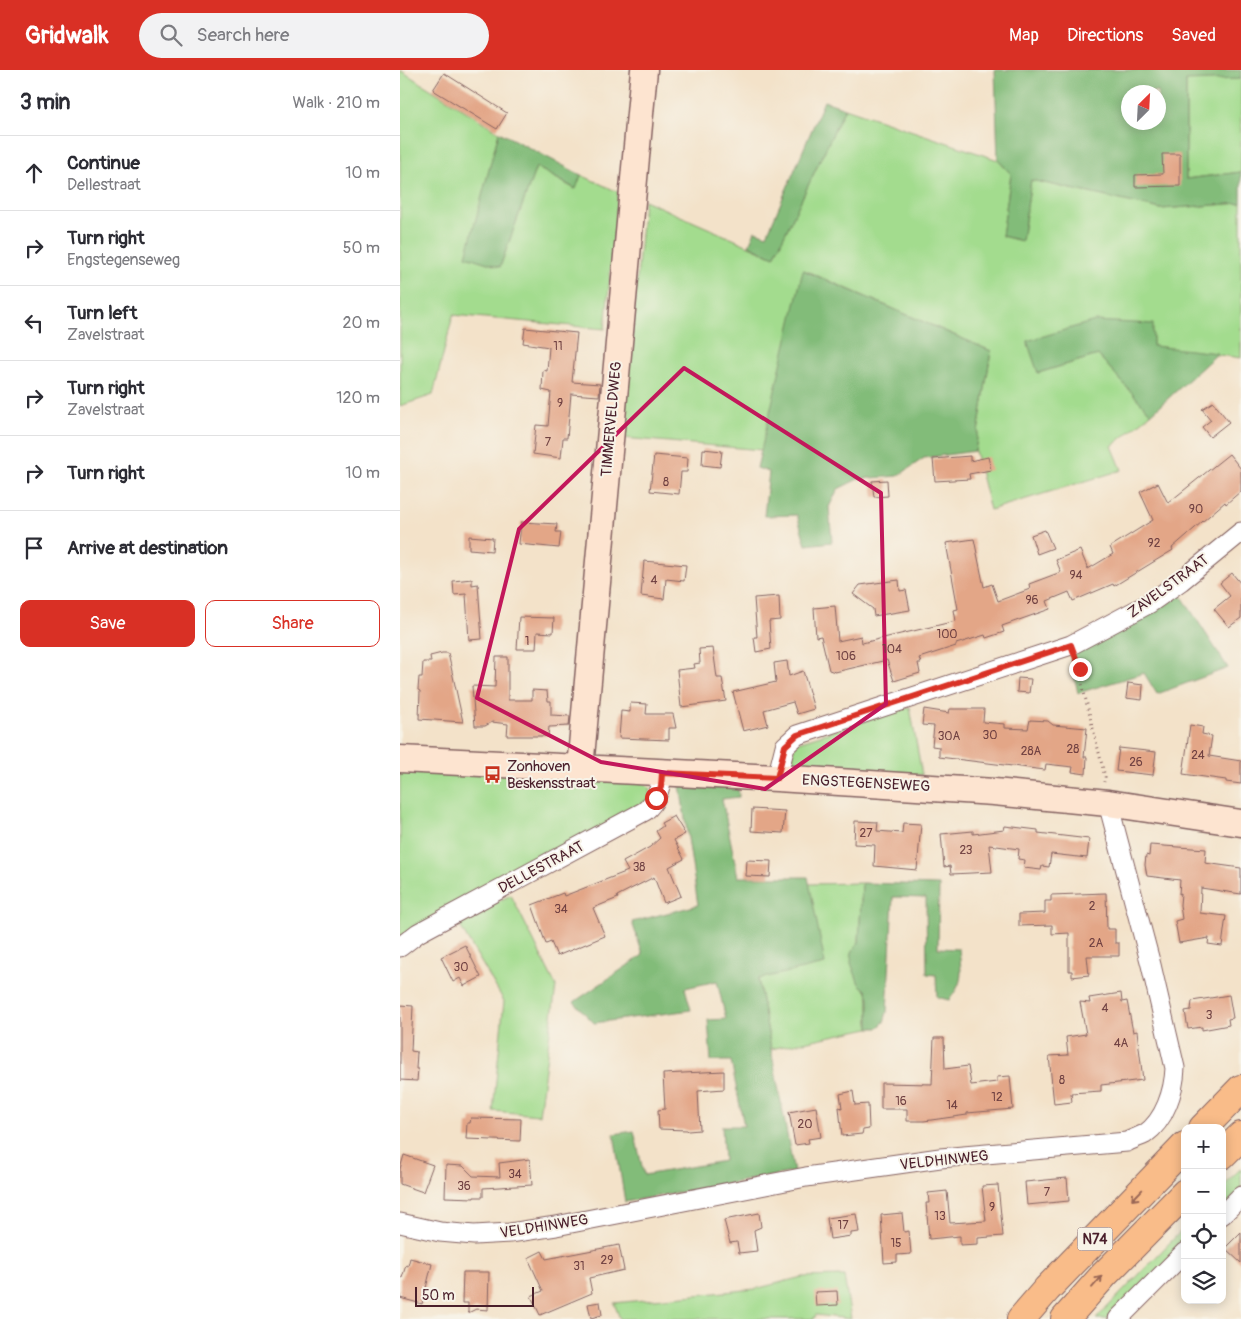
<!DOCTYPE html>
<meta charset="utf-8">
<style>
:root{--surface:#fff;--page:#f2f2f3;--text:#2b2b33;--muted:#7c7c81;--line:#e1e1e2;--accent:#d93025}
body{margin:0;font-family:Pangolin,sans-serif;background:var(--page);color:var(--text)}
.controls{position:absolute;right:15px;bottom:15px;display:grid;overflow:hidden;border-radius:10px;box-shadow:0 2px 12px #0003}
.controls button{width:45px;height:45px;display:grid;place-items:center;padding:0;border:0;border-bottom:1px solid var(--line);background:var(--surface);color:var(--text);font:25px sans-serif}
.compass{position:absolute;left:721px;top:15px;width:45px;height:45px;border-radius:50%;background:var(--surface);box-shadow:0 2px 12px #0003;rotate:24deg}
.scale{position:absolute;left:15px;bottom:12px;width:119px;box-sizing:border-box;padding-left:5px;border:2px solid #4a1f2b;border-top:0;font-size:14px;line-height:18px;white-space:nowrap;color:#4a1f2b;-webkit-text-stroke:4px #f7f3e8;paint-order:stroke}
.stop{position:absolute;width:15px;height:15px;margin:-11px;border:4px solid #d93025;border-radius:50%;background:#fff}
.stop.end{background:#d93025;border-color:#fff;box-shadow:0 1px 5px #0008}
.list{margin:0;padding:0;list-style:none}
h2{display:flex;justify-content:space-between;align-items:center;height:65px;margin:0;padding:0 20px;font-size:21px}
h2 small{font-size:16px;font-weight:400;color:var(--muted)}
.list li{display:grid;grid-template-columns:32px 1fr auto;gap:15px;align-items:center;box-sizing:border-box;height:75px;padding:0 20px;border-top:1px solid var(--line)}
.list b{display:block;font-size:19px;white-space:nowrap}
.list p{margin:0;font-size:16px;white-space:nowrap;color:var(--muted)}
.list em{font-size:16px;font-style:normal;color:var(--muted)}
.actions{display:flex;gap:10px;padding:15px 20px}
.actions a{flex:1;padding:11px 0;border:1px solid var(--accent);border-radius:10px;text-align:center;font-size:18px;color:var(--accent)}
.actions .main{background:var(--accent);color:#fff}
.icon{flex:none;width:28px;height:28px;fill:none;stroke:currentColor;stroke-width:2;stroke-linecap:round;stroke-linejoin:round}
.map{position:relative;flex:none;width:841px;height:1249px;overflow:hidden}
header{display:flex;align-items:center;gap:30px;box-sizing:border-box;height:70px;padding:0 25px;background:var(--accent);color:#fff}
header strong{font-size:24px}
nav{display:flex;gap:28px;margin-inline-start:auto;font-size:18px}
.search{width:350px;height:45px;background:var(--page);display:flex;align-items:center;gap:12px;box-sizing:border-box;padding:0 18px;border-radius:28px;color:var(--muted);font-size:19px}
main{display:flex}
aside{flex:1;background:var(--surface)}
.map>svg:first-child{display:block}
.green{fill:#a3dc8e;stroke:#767e5c}
.forest{fill:#82bc79;stroke:#666e52;fill-rule:evenodd}
.building{fill:#e3a687}
.lines{fill:none;stroke-linecap:round;stroke-linejoin:round}
.street-casing{stroke:#856362;stroke-width:21}
.secondary-casing{stroke:#856362;stroke-width:29}
.highway-casing{stroke:#856362;stroke-width:30}
.path{stroke:#856362;stroke-width:3;stroke-dasharray:1 4;stroke-linecap:butt}
.street{stroke:#fff;stroke-width:19}
.secondary{stroke:#fde4d0;stroke-width:26}
.highway{stroke:#f9bc89;stroke-width:28}
.oneway{stroke:#965}
.route{stroke:#d93025;stroke-width:6}
.marked{fill:none;stroke:#c2185b;stroke-width:4;stroke-linejoin:round}
.labels{text-anchor:middle;stroke-width:4;stroke-linejoin:round;paint-order:stroke}
.number-label{font-size:12px;fill:#704142}
.shield{fill:#f7f3e8;stroke:#7e5f64;stroke-width:1}
.shield-label{font-size:14px;font-weight:bold;fill:#4a1f2b}
.street-label{font-size:15px;fill:#4a1f2b;stroke:#f7f3e8}
.poi-label{font-size:15px;fill:#4a1f2b;stroke:#f7f3e8;text-anchor:start}
</style>
<header>
<strong>Gridwalk</strong>
<div class="search"><svg class="icon" aria-label="search" viewBox="0 0 24 24"><circle cx="10" cy="10" r="6"/><path d="M15 15l6 6"/></svg>Search here</div>
<nav><a>Map</a><a>Directions</a><a>Saved</a></nav>
</header>
<main>
<aside>
<h2>3 min<small>Walk · 210 m</small></h2>
<ul class="list">
<li><svg class="icon" aria-label="ahead" viewBox="0 0 24 24"><path d="M12 20V5M6 11l6-6 6 6"/></svg><div><b>Continue</b><p>Dellestraat</p></div><em>10 m</em></li>
<li><svg class="icon" aria-label="right" viewBox="0 0 24 24"><path d="M7 20v-9h11M14 6l5 5-5 5"/></svg><div><b>Turn right</b><p>Engstegenseweg</p></div><em>50 m</em></li>
<li><svg class="icon" aria-label="left" viewBox="0 0 24 24"><path d="M17 20v-9H6M10 6l-5 5 5 5"/></svg><div><b>Turn left</b><p>Zavelstraat</p></div><em>20 m</em></li>
<li><svg class="icon" aria-label="right" viewBox="0 0 24 24"><path d="M7 20v-9h11M14 6l5 5-5 5"/></svg><div><b>Turn right</b><p>Zavelstraat</p></div><em>120 m</em></li>
<li><svg class="icon" aria-label="right" viewBox="0 0 24 24"><path d="M7 20v-9h11M14 6l5 5-5 5"/></svg><div><b>Turn right</b></div><em>10 m</em></li>
<li><svg class="icon" aria-label="arrive" viewBox="0 0 24 24"><path d="M6 21V4h12l-3 4 3 4H6"/></svg><div><b>Arrive at destination</b></div></li>
</ul>
<div class="actions"><a class="main">Save</a><a>Share</a></div>
</aside>
<div class="map">
<svg width="841" height="1249" viewBox="0 0 841 1249">
<rect width="100%" height="100%" fill="#f7f3e8"/>
<filter id="ink" filterUnits="userSpaceOnUse"><feTurbulence type="fractalNoise" baseFrequency=".02" numOctaves="2"/><feDisplacementMap in="SourceGraphic" scale="10" xChannelSelector="R" yChannelSelector="G"/><feConvolveMatrix kernelMatrix="1 2 1 2 8 2 1 2 1" color-interpolation-filters="sRGB"/></filter>
<filter id="wash" filterUnits="userSpaceOnUse"><feTurbulence type="fractalNoise" baseFrequency=".0096" numOctaves="4" result="noise"/><feDisplacementMap in="SourceGraphic" scale="20" xChannelSelector="R" yChannelSelector="G"/><feGaussianBlur stdDeviation="1.12" result="paint"/><feColorMatrix in="noise" values="0 0 0 0 0 0 0 0 0 0 0 0 0 0 0 0 0 1.4 0 .05"/><feComposite in="paint" operator="in"/></filter>
<g filter="url(#wash)">
<rect width="100%" height="100%" fill="#f3e2c9"/>
<path class="green" d="M0,0L99,62L67,186L100,197L136,97L175,119L181,105L218,122L205,259L53,245L33,325L0,336Z
M841,9V102L786,109V10Z
M445,38L598,90L611,104L602,166L622,171L631,110L761,139L841,133V288L753,276L752,254L638,303L698,285L751,344L712,376L722,400L590,440L575,381L591,281L404,200L362,380L223,368L244,130L374,187Z
M510,637L522,705L401,696C390,689 391,682 398,672Z
M0,698L243,712L250,719L248,731L0,870Z
M462,813L459,872L452,882L459,914L466,920L469,928V958L371,979L358,908L424,894L409,814Z
M111,825L156,916L139,1045L93,1041L104,931L57,851Z
M841,1098V1122L822,1140V1118Z
M785,1157V1178L714,1249H696Z
M444,1206L451,1249L416,1245L414,1249H220L214,1233L355,1219L402,1207Z"/>
<path class="forest" d="M595,0H841V9L786,11V109L841,102V133L761,139L631,110L622,171L602,166L611,104L598,90ZM728,22H758V52H728Z
M424,31L445,38L374,187L349,175L355,161L367,165Z
M99,62L181,105L176,119L136,97L100,197L66,186Z
M403,200L591,281L575,381L524,388L498,406L458,409L438,419L429,437L432,472L406,475L397,445L364,446L369,402L357,398Z
M695,251L753,254V276L818,283L751,344L698,285L638,303L627,271Z
M781,525L828,598L757,624L744,603L678,623L669,582C708,565 745,548 781,525Z
M280,715H338L339,727L322,729L338,807H408L425,894L358,909L394,1102L225,1132L214,1064L234,1061L244,1105L324,1091L322,1056H344L331,991H311L308,950L326,949L317,911L285,918L291,940L194,953L174,932L243,885L232,852L298,835Z
M462,813L539,815L538,878L559,879C561,903 565,910 549,930L537,927L536,905L527,904L526,828L493,827L487,942L484,952L478,958H469V928L466,920L459,914L451,893L452,882L459,872Z"/>
<g id="blocks">
<path class="building" d="M44,3L107,43L97,59L33,20Z
M762,84H780V116L735,117V105L763,104Z
M125,258L177,263L172,312L200,314L199,326L171,324L167,368H163L161,388L133,384L136,355L148,356L151,322L142,320L143,300L147,301L149,277L123,273Z
M813,332L829,352L810,367L802,357L811,350L802,339Z
M303,379L322,381L320,397L302,395Z
M829,384L841,399V421L826,434L825,432L772,478L773,480L714,516L713,514L673,531L669,522L647,531L650,539L602,556L604,562L586,568L585,565L556,574V576L519,588L521,593H518L520,603L494,611L487,590L435,602L429,600L421,566L416,567L414,538L435,536L438,571L461,566L462,573L556,551L554,540L558,539L546,473L574,469L584,517L592,514L598,531L630,519L629,514L661,502L656,490L680,480L688,499L713,484L710,477L753,450L740,422L758,413L768,433Z
M254,385L288,388L287,402H281L279,424L250,421Z
M570,386V391L588,387L591,400L569,404L570,409L535,411L533,389Z
M487,410L488,426L474,427L472,411Z
M121,452L157,454L156,462H161L159,478L119,474Z
M645,460L653,478L637,484L631,465Z
M69,466L93,468L92,481L69,479Z
M244,491L286,495L284,511L266,509L264,529L241,526Z
M832,503L841,514V548L829,557L814,539L830,526L820,513Z
M72,509V515L78,514L82,569L69,570L66,524L54,525L53,511Z
M499,510L500,521L506,520L510,540L474,546L473,539L453,524L460,515Z
M379,526L380,550L369,551L371,579L356,582L354,567H357L354,528Z
M119,547L154,548L153,563L137,562L136,579H117Z
M313,578L317,608H322L326,631L281,637L277,600L295,598L294,594L300,593L299,579Z
M42,583H48L63,652L19,649L20,621L18,620L19,607H22L23,592H31L30,586Z
M96,587H108V630H132V620L147,621L148,631H151V645L170,646L169,656L149,657L148,666H107L108,654L92,652L85,656H75L72,616L95,617Z
M387,591L389,606L403,601L414,639L397,644L393,632L364,640L368,655L343,661L333,622L376,612L374,593Z
M618,608L631,609L629,623L617,622Z
M728,613L743,615L742,630L726,628Z
M230,633L247,634L246,644H273L276,658H269V670L219,668L221,641L230,642Z
M524,639L549,643L550,639H584L583,652L605,654V658L628,659L630,650L648,651L653,655L687,658L684,687H687L686,704L672,702L673,697L646,694L645,700L539,687V677L532,676L534,656L522,655Z
M790,655L803,657L802,664L812,666L809,686L841,691V714L826,712V710L783,704Z
M719,678L756,682L753,705L716,701Z
M352,739L385,741L383,763L351,761Z
M274,746L285,764L274,770L284,789L269,797L281,826L264,833L254,807L217,826L218,828L193,838L205,866L157,886L151,872L146,874L132,835L163,823L164,826L228,801L223,792L250,777L260,768L256,761L263,756L261,753Z
M455,751L478,752L477,761L502,763L503,753L521,754L517,800L474,796L475,775L454,774Z
M605,756L638,760V763L689,769L687,788L651,784L649,797L642,796L641,800L624,798L625,790L618,789L619,779L589,775L592,802L551,804L550,796L544,797L541,764L573,761V764L604,760Z
M750,775L806,779L805,793L841,798V824L801,818L800,843L826,846L822,876L808,874L809,868L779,873L775,851L782,849L780,835L781,823L779,824L780,810L747,806L745,795L746,785L749,786Z
M347,790L371,791L370,807L346,806Z
M706,823L707,859H715V873H719V886H687L689,905L672,907V901H669V863L652,864V855L619,856V844L645,843V831H651V825Z
M65,875L81,907L64,916L60,908L53,912L41,887Z
M721,923L722,932L727,931L733,962L737,961L743,1010L701,1015V1021L671,1023L672,1032L654,1034L649,986L668,985L666,967L686,964L680,932L690,933L689,928Z
M829,925L833,948L828,949L829,955L802,960V957L788,959L785,941L791,940L792,931Z
M0,935L13,936L11,981L17,982L16,999H18L17,1011L0,1010Z
M534,968H544L545,999L568,996L571,1015L597,1012V1007L610,1006L613,1039L567,1043V1045L524,1051H507V1039H481V1013L532,1014Z
M324,1001V1019L298,1021L300,1060L288,1061L287,1060L259,1059L258,1040L265,1039L263,1004Z
M453,1021L455,1035L468,1034L469,1059L463,1060L462,1064L442,1066L439,1037L442,1038L440,1024Z
M416,1037L421,1067L408,1069L409,1073L395,1075L389,1042Z
M71,1048L121,1049L120,1071L66,1069L67,1053H70Z
M4,1085L33,1095L23,1122L0,1114V1099Z
M130,1089L132,1115L83,1118V1127H74V1128L45,1127L46,1095L63,1096L73,1106L100,1107L99,1093Z
M667,1108L669,1131L627,1135L625,1112Z
M598,1115L603,1166L578,1168V1174L560,1175V1166L529,1169L526,1133H529L528,1123L547,1121L550,1153L586,1151L582,1116Z
M359,1143L361,1157L354,1160L357,1181L339,1183L337,1172L330,1173L324,1150Z
M502,1143L504,1162L509,1161L511,1184L497,1185V1192L484,1193L481,1145Z
M456,1144L459,1162L451,1163V1166L430,1169L427,1148Z
M841,1162V1193L825,1178Z
M219,1175L224,1200L189,1208L192,1223L140,1245L131,1226L143,1221L128,1188L142,1181L146,1189Z
M10,1188L32,1194L22,1234L0,1228V1208H2L6,1195L8,1196Z
M63,1202H89L88,1240L76,1239L68,1243V1233H62Z
M437,1221L438,1235L416,1236L415,1222Z
M200,1232L202,1245L191,1248L188,1234Z"/>
</g>
</g>
<g filter="url(#ink)">
<use href="#blocks" fill-opacity="0" stroke="#856362" stroke-width="1"/>
<g class="lines">
<defs>
<path id="street" d="M377,708L385,676L397,665L671,575L750,533L781,511L841,462
M0,877L18,863L245,741C257,731 261,718 262,703
M822,1145L841,1126
M0,1153L40,1162L74,1165L110,1163L156,1156L406,1107L540,1088L727,1072C732,1069 739,1067 745,1064C765,1050 774,1021 775,998L751,895L708,733
M718,1249L785,1182"/>
<path id="secondary" d="M0,689L377,708L594,722L708,733L841,753
M180,698L244,0"/>
<path id="highway" d="M803,1058L841,1019
M822,1085L841,1066
M621,1249L647,1219L785,1076
M665,1249L704,1205L785,1123"/>
</defs>
<use href="#street" class="street-casing"/>
<use href="#secondary" class="secondary-casing"/>
<use href="#highway" class="highway-casing"/>
<path class="path" d="M676,590L705,707L704,712"/>
<use href="#street" class="street"/>
<use href="#secondary" class="secondary"/>
<use href="#highway" class="highway"/>
</g>
<defs><path id="oneway-shaft" d="M-6 0H5M1.5-3L5.5 0L1.5 3" fill="none" stroke-width="1.6" stroke-linecap="round" stroke-linejoin="round" transform="scale(1.25)"/></defs>
<g class="oneway">
<use href="#oneway-shaft" transform="translate(737 1125) rotate(134)"/>
<use href="#oneway-shaft" transform="translate(697 1212) rotate(-49)"/>
</g>
</g>
<g class="lines" filter="url(#ink)">
<path class="route" d="M256,728L261,717L262,703L377,708L385,676L397,665L671,575L680,599"/>
</g>
<path class="marked" d="M284,298L481,423L486,634L365,719L201,692L77,628L119,459Z"/>
<defs>
<symbol id="bus-bare" viewBox="-9 -9 18 18"><path d="M-5-6H5V4H4V6H2V4H-2V6H-4V4H-5ZM-3.5-4V0h7V-4ZM-3.5 1.2v1.5H-2V1.2ZM2 1.2v1.5H3.5V1.2Z" fill="#c8321e" stroke="#f7f3e8" stroke-width="2.5" paint-order="stroke"/></symbol>
</defs>
<g fill-rule="evenodd">
<use href="#bus-bare" x="80" y="692" width="25" height="25"/>
</g>
<g class="labels">
<g class="number-label">
<text x="158" y="280">11</text>
<text x="160" y="337">9</text>
<text x="148" y="376">7</text>
<text x="266" y="416">8</text>
<text x="796" y="443">90</text>
<text x="754" y="477">92</text>
<text x="676" y="509">94</text>
<text x="254" y="514">4</text>
<text x="632" y="534">96</text>
<text x="547" y="568">100</text>
<text x="127" y="575">1</text>
<text x="492" y="583">104</text>
<text x="446" y="590">106</text>
<text x="590" y="669">30</text>
<text x="549" y="670">30A</text>
<text x="673" y="683">28</text>
<text x="631" y="685">28A</text>
<text x="798" y="689">24</text>
<text x="736" y="696">26</text>
<text x="466" y="767">27</text>
<text x="566" y="784">23</text>
<text x="239" y="801">38</text>
<text x="692" y="840">2</text>
<text x="161" y="843">34</text>
<text x="696" y="877">2A</text>
<text x="61" y="901">30</text>
<text x="705" y="942">4</text>
<text x="809" y="949">3</text>
<text x="721" y="977">4A</text>
<text x="662" y="1014">8</text>
<text x="597" y="1031">12</text>
<text x="501" y="1035">16</text>
<text x="552" y="1039">14</text>
<text x="405" y="1058">20</text>
<text x="115" y="1108">34</text>
<text x="64" y="1120">36</text>
<text x="647" y="1126">7</text>
<text x="592" y="1141">9</text>
<text x="540" y="1150">13</text>
<text x="443" y="1159">17</text>
<text x="496" y="1177">15</text>
<text x="207" y="1194">29</text>
<text x="179" y="1200">31</text>
</g>
<rect class="shield" x="677.5" y="1157.5" width="35" height="23" rx="4"/>
<g class="shield-label">
<text x="695" y="1174">N74</text>
</g>
<g class="street-label">
<text transform="translate(211 349) rotate(-85)" y="5">TIMMERVELDWEG</text>
<text transform="translate(768 516) rotate(-36)" y="5">ZAVELSTRAAT</text>
<text transform="translate(466 713) rotate(3)" y="5">ENGSTEGENSEWEG</text>
<text transform="translate(141 797) rotate(-28)" y="5">DELLESTRAAT</text>
<text transform="translate(544 1090) rotate(-6)" y="5">VELDHINWEG</text>
<text transform="translate(144 1156) rotate(-9)" y="5">VELDHINWEG</text>
</g>
<g class="poi-label">
<text x="107" y="701">Zonhoven<tspan x="107" dy="17">Beskensstraat</tspan></text>
</g>
</g>
</svg>
<div class="controls">
<button>+</button>
<button>−</button>
<button><svg class="icon" aria-label="locate" viewBox="0 0 24 24"><circle cx="12" cy="12" r="6"/><path d="M12 2v4M12 18v4M2 12h4M18 12h4"/></svg></button>
<button><svg class="icon" aria-label="layers" viewBox="0 0 24 24"><path d="M12 4l9 5-9 5-9-5zM3 14l9 5 9-5"/></svg></button>
</div>
<svg class="compass" viewBox="-18 -18 36 36"><path d="M0-13l5 13h-10z" fill="#e53935"/><path d="M0 13l5-13h-10z" fill="#7c7c81"/></svg>
<div class="scale">50 m</div>
<div class="stop" style="left:256px;top:728px"></div>
<div class="stop end" style="left:680px;top:599px"></div>
</div>
</main>
